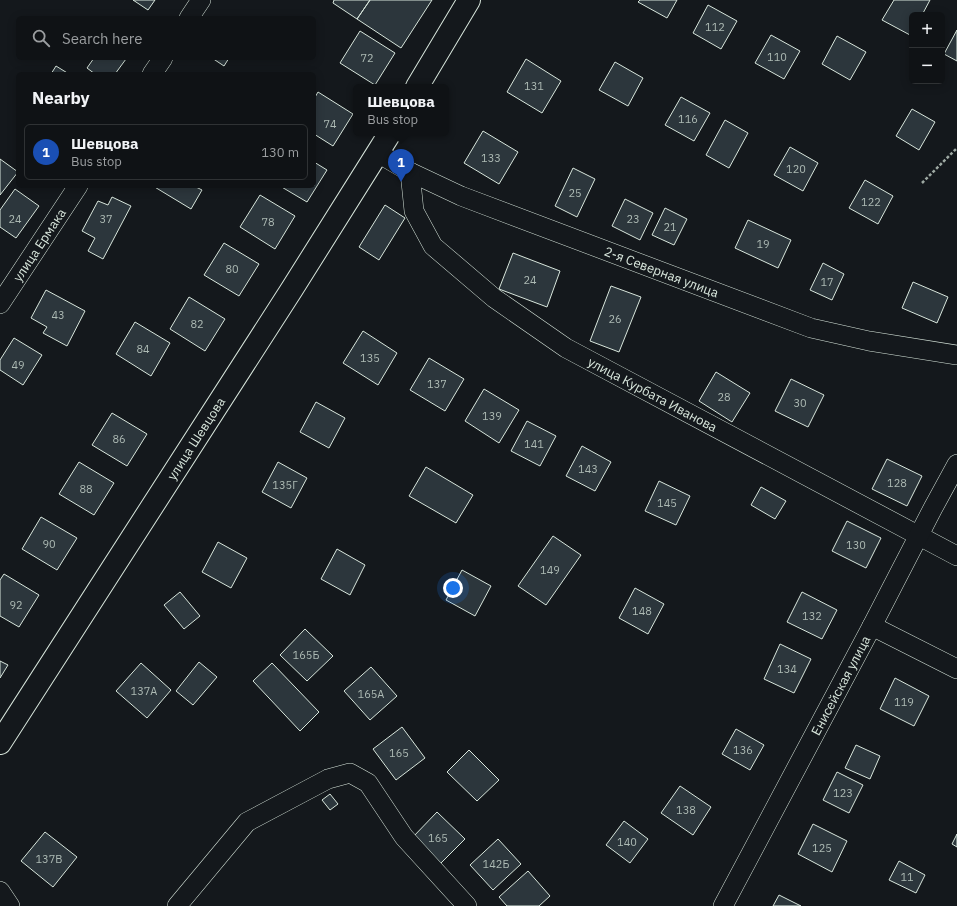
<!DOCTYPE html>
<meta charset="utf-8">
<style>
:root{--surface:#0f1215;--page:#1d2022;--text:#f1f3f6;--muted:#9b9ea0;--line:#2f3234;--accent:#0f766e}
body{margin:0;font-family:"IBM Plex Sans",sans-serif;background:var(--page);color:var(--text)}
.controls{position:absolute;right:12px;top:12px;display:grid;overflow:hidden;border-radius:6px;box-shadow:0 2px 10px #0003}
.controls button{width:36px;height:36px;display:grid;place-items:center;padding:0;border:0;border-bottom:1px solid var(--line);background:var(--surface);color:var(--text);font:20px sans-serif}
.you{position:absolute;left:453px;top:588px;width:14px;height:14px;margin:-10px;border:3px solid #fff;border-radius:50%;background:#1a73e8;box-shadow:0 0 0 6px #1a73e833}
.badge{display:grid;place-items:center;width:26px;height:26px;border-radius:50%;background:var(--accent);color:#fff;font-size:13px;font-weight:700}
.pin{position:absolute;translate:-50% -33px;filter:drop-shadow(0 1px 2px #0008)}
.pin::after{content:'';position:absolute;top:21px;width:14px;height:12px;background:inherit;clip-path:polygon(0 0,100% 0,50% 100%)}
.popup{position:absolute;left:353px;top:84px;width:96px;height:52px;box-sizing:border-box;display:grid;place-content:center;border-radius:6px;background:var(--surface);filter:drop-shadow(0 1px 3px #0005);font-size:13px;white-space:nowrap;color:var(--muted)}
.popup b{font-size:15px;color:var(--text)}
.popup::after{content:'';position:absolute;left:50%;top:100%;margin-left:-8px;border:8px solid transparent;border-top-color:var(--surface)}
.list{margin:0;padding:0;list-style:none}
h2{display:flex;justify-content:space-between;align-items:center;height:52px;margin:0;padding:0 16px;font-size:17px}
h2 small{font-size:13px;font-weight:400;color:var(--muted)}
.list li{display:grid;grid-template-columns:26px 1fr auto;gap:12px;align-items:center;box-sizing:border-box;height:56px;margin:0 8px 8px;padding:0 8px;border:1px solid var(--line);border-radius:6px}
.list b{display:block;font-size:15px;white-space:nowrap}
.list p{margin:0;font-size:13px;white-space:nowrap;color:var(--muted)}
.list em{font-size:13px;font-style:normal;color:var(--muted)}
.icon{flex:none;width:22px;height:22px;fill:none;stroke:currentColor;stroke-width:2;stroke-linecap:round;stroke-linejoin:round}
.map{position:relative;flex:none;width:957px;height:906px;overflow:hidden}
.search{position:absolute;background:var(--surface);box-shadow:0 2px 10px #0003;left:16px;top:16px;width:300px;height:44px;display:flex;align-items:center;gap:10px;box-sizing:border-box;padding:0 14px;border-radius:6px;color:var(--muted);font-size:15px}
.panel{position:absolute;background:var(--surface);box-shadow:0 2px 10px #0003;left:16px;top:72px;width:300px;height:116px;border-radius:6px}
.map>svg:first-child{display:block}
.building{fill:#2c363c;stroke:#d8e6dc}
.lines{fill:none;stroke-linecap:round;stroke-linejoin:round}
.minor-casing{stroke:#d8e6dc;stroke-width:20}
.secondary-casing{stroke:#d8e6dc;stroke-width:24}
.path{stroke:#9da8a2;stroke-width:2.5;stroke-dasharray:3 2;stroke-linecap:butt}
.minor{stroke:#14181c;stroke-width:19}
.secondary{stroke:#14181c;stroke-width:22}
.labels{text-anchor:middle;stroke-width:3;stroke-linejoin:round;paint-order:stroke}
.number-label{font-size:11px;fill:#adbab4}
.street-label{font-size:13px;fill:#d8e6dc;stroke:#14181c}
</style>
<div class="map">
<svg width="957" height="906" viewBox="0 0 957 906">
<rect width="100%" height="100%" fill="#14181c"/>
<path class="building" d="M133,0H155L148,10Z
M334,0H370L357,19L333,3Z
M370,0H432L401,48L357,19Z
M640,0H677L667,18L638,2Z
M894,0H930L922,15H912V31L910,35L882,20Z
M708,5L737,21L721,49L693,33Z
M957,30V61L944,54Z
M360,31L395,53L375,85L340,63Z
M771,35L800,51L784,79L755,63Z
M837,36L866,52L850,80L822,64Z
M94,58H125L126,59L115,74H95L87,68Z
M212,58H229L224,66Z
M526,59L561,81L542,113L507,92Z
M615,62L643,78L628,106L599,90Z
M56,66L69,74H51Z
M318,92L353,114L333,146L314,134V99Z
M681,97L710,113L694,141L665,125Z
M912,109L935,122L919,150L896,136Z
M725,120L748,133L729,168L706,155Z
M483,131L518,152L499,184L464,163Z
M790,147L818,163L803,191L774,175Z
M0,159L18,172L0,195Z
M314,162L327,170L307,202L280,186H314Z
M573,168L595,179L577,217L555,206Z
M865,180L893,196L878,224L849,208Z
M153,186H194L202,190L191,209Z
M15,189L39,206L16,238L0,227V210Z
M260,195L295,216L275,249L240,227Z
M112,197L131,206L103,259L88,251L95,238L82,231L98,201L108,205Z
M625,199L653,213L640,240L612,226Z
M385,205L405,218L379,260L359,247Z
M665,208L687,219L674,245L652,235Z
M748,220L791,240L778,268L735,248Z
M224,243L259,264L239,296L204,275Z
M513,253L560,271L547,307L499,289Z
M823,263L844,274L832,300L810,290Z
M913,282L948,297L937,323L902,308Z
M611,286L641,297L619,352L590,341Z
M46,290L85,311L67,346L43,333L47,327L31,318Z
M189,297L225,319L205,351L170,329Z
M135,322L170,343L151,376L116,354Z
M363,331L397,353L378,385L343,363Z
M14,338L42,355L23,385L0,370V360Z
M429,358L464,379L445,411L410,390Z
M716,372L750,393L732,422L699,401Z
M791,379L824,395L808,427L775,411Z
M484,389L519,410L499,443L465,421Z
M316,402L345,418L329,448L300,432Z
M112,413L147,434L127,466L92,445Z
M527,421L556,436L540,466L511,451Z
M582,446L611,462L595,491L566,476Z
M887,459L922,476L907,506L872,489Z
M79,462L114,483L94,515L59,494Z
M278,462L307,478L291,508L262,492Z
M426,467L473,495L456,523L409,496Z
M659,481L690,496L676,525L645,511Z
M761,487L786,501L775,519L751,505Z
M41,517L77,538L57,570L22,549Z
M847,521L881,538L866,568L832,551Z
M553,536L581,555L546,605L518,586Z
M218,542L247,558L231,588L202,572Z
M337,549L365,565L350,595L321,579Z
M462,570L491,586L475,616L446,600Z
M4,574L39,595L19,627L0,616V580Z
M635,588L664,604L648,634L619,618Z
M180,592L200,616L184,629L164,605Z
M802,592L837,610L822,639L787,622Z
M305,629L333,656L307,681L280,655Z
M780,644L811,659L794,693L764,679Z
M0,661L8,665L0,678Z
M199,662L217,677L193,705L176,691Z
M141,663L171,690L147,718L116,691Z
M272,663L319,712L300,731L253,681Z
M371,667L397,696L370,720L344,691Z
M895,678L929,696L914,726L880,709Z
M402,727L425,758L396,780L373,749Z
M736,729L764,745L750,770L722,754Z
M856,745L880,756L870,779L845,768Z
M469,750L499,780L477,801L447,772Z
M837,772L863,785L849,813L823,800Z
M680,786L711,807L693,835L661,813Z
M330,794L338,804L330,810L322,800Z
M437,812L465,839L439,865L412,838Z
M624,821L648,839L630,863L606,845Z
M813,824L847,841L832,872L798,854Z
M45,832L77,857L53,887L21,861Z
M957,834V847L952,844Z
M498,839L521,864L493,890L470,865Z
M899,861L925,875L916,893L889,880Z
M528,871L550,896L539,906H507L499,897Z
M779,895L801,906H773Z"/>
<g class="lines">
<defs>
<g id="minor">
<path d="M189,18L201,0"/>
<path d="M152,74L163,58"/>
<path id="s1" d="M378,153L410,172L461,196L811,328L869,341L957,355"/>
<path id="s2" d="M410,172L414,211L433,246L494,298L566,348L957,556"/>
<path id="s3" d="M0,304L78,186"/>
<path d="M872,626L957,669"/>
<path d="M0,891L10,906"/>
<path d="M177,906L247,822L328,779L350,773L368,783L404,837L467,906"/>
<path id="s4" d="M723,906L872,626L933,508L957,464"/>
</g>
<g id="secondary">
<path d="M417,87L469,0"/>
<path id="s5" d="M0,743L292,289L390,133"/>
</g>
</defs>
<use href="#minor" class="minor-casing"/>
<use href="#secondary" class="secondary-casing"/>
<path class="path" d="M922,183L957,148"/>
<use href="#minor" class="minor"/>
<use href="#secondary" class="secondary"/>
</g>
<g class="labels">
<g class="number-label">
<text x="715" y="31">112</text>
<text x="777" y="61">110</text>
<text x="367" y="62">72</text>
<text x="534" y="90">131</text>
<text x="688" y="123">116</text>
<text x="330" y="128">74</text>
<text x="491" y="162">133</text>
<text x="796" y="173">120</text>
<text x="575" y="197">25</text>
<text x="871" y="206">122</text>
<text x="15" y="223">24</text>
<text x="106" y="223">37</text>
<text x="633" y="223">23</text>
<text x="268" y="226">78</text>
<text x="670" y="231">21</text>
<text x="763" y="248">19</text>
<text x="232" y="273">80</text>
<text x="530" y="284">24</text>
<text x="827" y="286">17</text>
<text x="58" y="319">43</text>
<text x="615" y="323">26</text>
<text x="197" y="328">82</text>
<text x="143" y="353">84</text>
<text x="370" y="362">135</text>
<text x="18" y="369">49</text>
<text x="437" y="388">137</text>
<text x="724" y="401">28</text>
<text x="800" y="407">30</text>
<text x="492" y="420">139</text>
<text x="119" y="443">86</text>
<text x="534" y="448">141</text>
<text x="588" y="473">143</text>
<text x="897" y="487">128</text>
<text x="285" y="489">135Г</text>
<text x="86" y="493">88</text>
<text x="667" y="507">145</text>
<text x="49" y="548">90</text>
<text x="856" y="549">130</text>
<text x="550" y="574">149</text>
<text x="16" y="609">92</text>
<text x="642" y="615">148</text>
<text x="812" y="620">132</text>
<text x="306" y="659">165Б</text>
<text x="787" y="673">134</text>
<text x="144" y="695">137А</text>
<text x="371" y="698">165А</text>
<text x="904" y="706">119</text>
<text x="743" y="754">136</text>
<text x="399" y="757">165</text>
<text x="843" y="797">123</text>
<text x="686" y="814">138</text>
<text x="438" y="842">165</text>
<text x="627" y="846">140</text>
<text x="822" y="852">125</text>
<text x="49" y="863">137В</text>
<text x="496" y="868">142Б</text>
<text x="907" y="881">11</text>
</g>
<g class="street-label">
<text dy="5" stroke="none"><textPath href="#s3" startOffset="71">улица Ермака</textPath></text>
<text dy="5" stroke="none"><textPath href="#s1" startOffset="308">2-я Северная улица</textPath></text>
<text dy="5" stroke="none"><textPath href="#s2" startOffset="345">улица Курбата Иванова</textPath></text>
<text dy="5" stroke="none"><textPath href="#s5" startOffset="362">улица Шевцова</textPath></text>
<text dy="5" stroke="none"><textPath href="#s4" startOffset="250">Енисейская улица</textPath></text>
</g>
</g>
</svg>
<div class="controls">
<button>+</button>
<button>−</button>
</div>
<div class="you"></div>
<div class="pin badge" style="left:401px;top:182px;background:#1a4fb4">1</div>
<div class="popup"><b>Шевцова</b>Bus stop</div>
<div class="search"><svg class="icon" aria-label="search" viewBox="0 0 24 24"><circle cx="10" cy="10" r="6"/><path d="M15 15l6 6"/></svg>Search here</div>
<section class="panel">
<h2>Nearby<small></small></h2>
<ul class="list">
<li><span class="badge" style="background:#1a4fb4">1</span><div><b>Шевцова</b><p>Bus stop</p></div><em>130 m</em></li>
</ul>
</section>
</div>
